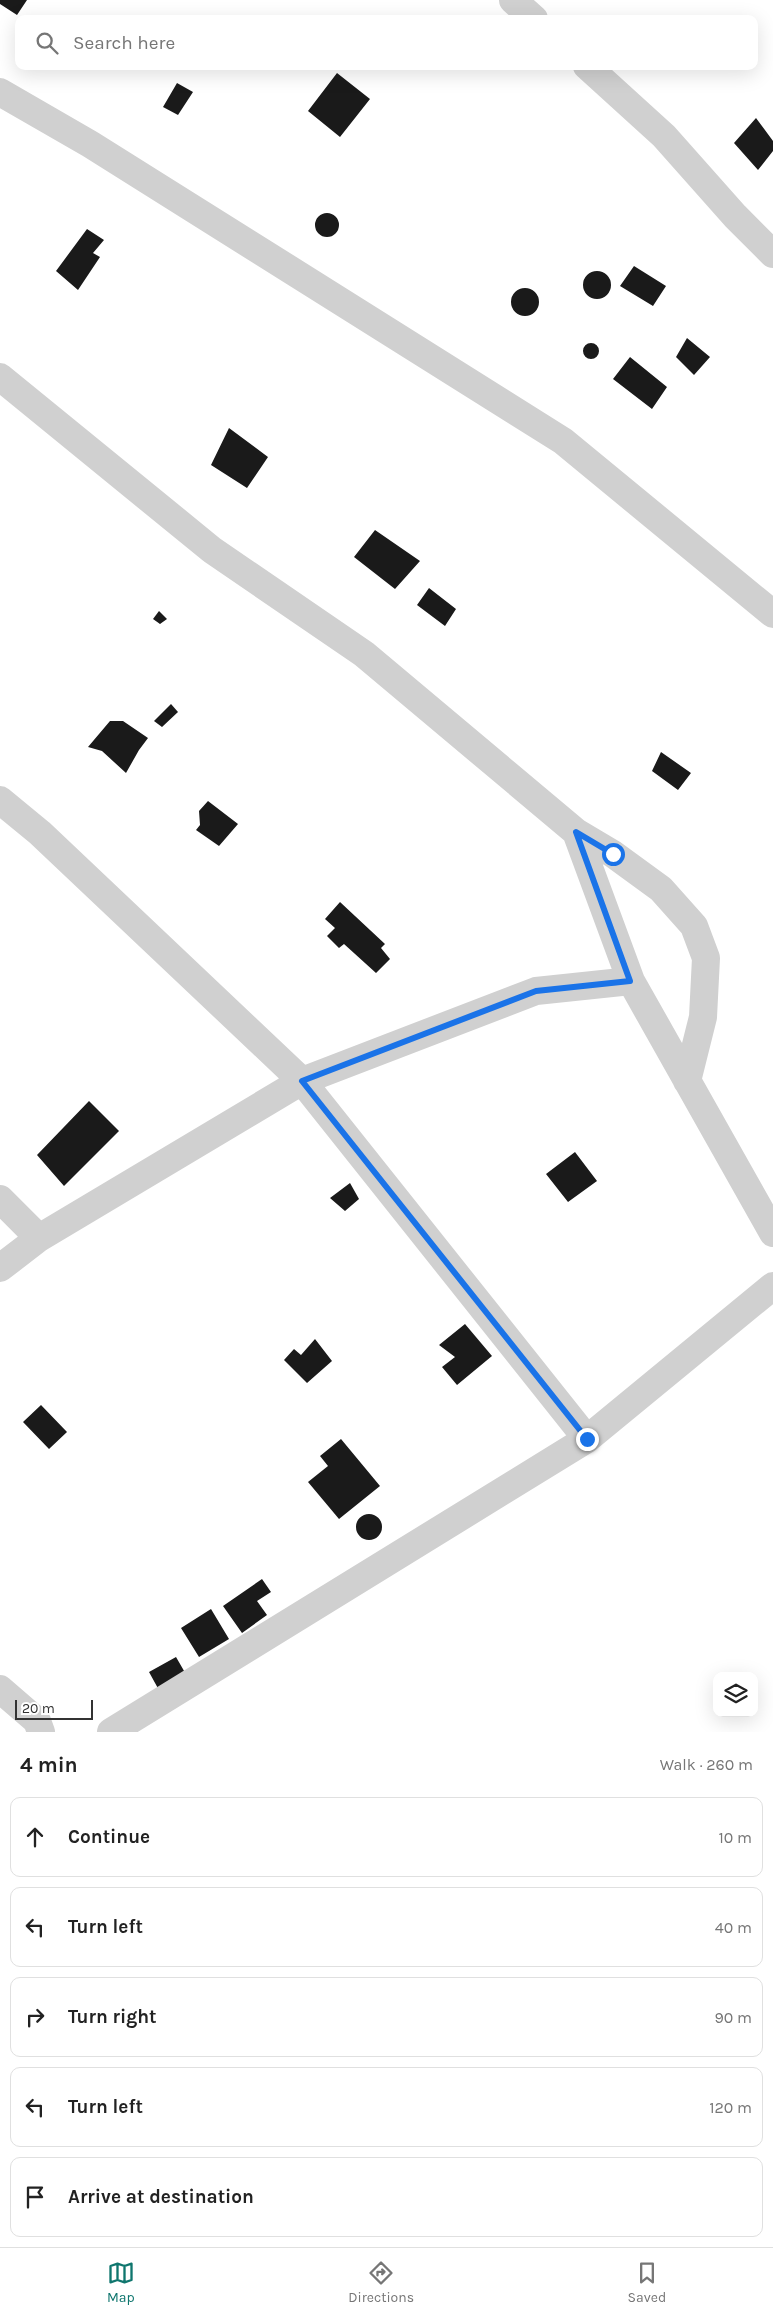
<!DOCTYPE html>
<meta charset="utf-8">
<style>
:root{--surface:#fff;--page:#f6f6f6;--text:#222;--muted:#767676;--line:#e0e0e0;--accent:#0f766e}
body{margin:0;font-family:Karla,sans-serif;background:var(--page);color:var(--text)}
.controls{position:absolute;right:15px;bottom:15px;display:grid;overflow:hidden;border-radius:10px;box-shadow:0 5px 20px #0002}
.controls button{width:45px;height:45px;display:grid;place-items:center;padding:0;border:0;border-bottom:1px solid var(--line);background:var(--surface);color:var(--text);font:25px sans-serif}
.scale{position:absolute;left:15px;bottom:12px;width:78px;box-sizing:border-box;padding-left:5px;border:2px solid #333;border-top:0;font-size:14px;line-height:18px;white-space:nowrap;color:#333;-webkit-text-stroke:4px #fff;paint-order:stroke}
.stop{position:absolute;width:15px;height:15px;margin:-11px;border:4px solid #1a73e8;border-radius:50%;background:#fff}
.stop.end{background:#1a73e8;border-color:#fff;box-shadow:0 1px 5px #0008}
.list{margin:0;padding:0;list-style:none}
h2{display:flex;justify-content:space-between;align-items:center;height:65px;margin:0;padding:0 20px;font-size:21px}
h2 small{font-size:16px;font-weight:400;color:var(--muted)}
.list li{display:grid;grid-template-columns:32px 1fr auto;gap:15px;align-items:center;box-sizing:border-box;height:80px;margin:0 10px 10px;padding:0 10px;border:1px solid var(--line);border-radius:10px}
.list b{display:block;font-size:19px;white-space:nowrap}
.list em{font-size:16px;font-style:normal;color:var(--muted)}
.icon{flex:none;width:28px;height:28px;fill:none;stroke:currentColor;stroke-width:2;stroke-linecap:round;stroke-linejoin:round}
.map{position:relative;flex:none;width:773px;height:1732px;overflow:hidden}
.search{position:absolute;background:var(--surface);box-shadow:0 5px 20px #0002;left:15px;right:15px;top:15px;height:55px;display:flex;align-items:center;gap:12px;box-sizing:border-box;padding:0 18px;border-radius:10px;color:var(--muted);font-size:19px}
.sheet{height:515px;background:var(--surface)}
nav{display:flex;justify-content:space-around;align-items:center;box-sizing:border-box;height:70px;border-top:1px solid var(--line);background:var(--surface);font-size:14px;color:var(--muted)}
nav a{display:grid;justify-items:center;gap:2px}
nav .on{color:var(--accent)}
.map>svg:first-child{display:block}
.building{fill:#1a1a1a}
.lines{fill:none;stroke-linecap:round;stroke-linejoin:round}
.minor{stroke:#d0d0d0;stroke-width:28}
.route{stroke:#1a73e8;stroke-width:6}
</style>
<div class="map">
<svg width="773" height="1732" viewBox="0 0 773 1732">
<rect width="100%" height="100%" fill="#fff"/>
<path class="building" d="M0,0H27L17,15L0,4Z
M337,73L370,99L340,137L308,111Z
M177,83L193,92L178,115L163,107Z
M756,118L773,141V151L758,170L734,143Z
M315 225a12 12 0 1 1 24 0a12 12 0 1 1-24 0Z
M87,229L104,240L93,253L100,257L78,290L56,271Z
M634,266L666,286L653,306L620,286Z
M583 285a14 14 0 1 1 28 0a14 14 0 1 1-28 0Z
M511 302a14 14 0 1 1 28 0a14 14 0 1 1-28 0Z
M687,338L710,357L694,375L676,357Z
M583 351a8 8 0 1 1 16 0a8 8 0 1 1-16 0Z
M630,357L667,387L652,409L613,379Z
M229,428L268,457L247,488L211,465Z
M375,530L420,561L395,589L354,557Z
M429,588L456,609L445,626L417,605Z
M159,611L167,619L160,624L153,619Z
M171,704L178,712L162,727L154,721Z
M110,721H123L148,738L139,750L126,773L102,751L88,747Z
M661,752L691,773L678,790L652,771Z
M208,801L238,824L219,846L196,830L200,825L199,811Z
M340,902L385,944L381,948L390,959L376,973L344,944L339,948L327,936L335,928L325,919Z
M89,1101L119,1131L64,1186L37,1155Z
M575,1152L597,1181L568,1202L546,1174Z
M350,1183L359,1199L345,1211L330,1198Z
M465,1324L492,1356L457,1385L442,1367L455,1357L439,1345Z
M315,1339L332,1361L307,1383L284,1360L294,1349L301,1355Z
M41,1405L67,1432L49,1449L23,1422Z
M341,1439L380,1486L339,1519L308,1482L328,1466L320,1456Z
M356 1527a13 13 0 1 1 26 0a13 13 0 1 1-26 0Z
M262,1579L271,1592L257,1601L267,1615L242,1633L223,1606Z
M211,1609L229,1639L199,1657L181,1628Z
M176,1657L187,1676L160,1692L149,1672Z"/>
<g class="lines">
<path class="minor" d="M513,0L534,19
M587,66L664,136L735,216L773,254
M0,92L90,144L563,441L773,614
M0,377L212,550L364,654L576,832L631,981L773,1233
M0,800L40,833L302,1081L587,1439
M576,832L613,854L661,889L694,926L706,958L703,1017L687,1081
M0,1199L39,1238
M0,1268L39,1238L302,1081L536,991L631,981
M0,1689L37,1721L41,1732
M111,1732L587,1439L773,1286"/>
</g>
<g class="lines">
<path class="route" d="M587,1439L302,1081L536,991L630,981L576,832L613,854"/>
</g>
</svg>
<div class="controls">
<button><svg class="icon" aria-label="layers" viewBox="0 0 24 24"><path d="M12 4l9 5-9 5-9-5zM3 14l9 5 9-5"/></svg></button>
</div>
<div class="scale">20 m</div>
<div class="stop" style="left:613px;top:854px"></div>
<div class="stop end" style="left:587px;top:1439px"></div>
<div class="search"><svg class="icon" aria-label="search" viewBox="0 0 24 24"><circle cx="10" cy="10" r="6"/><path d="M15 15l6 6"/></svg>Search here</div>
</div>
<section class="sheet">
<h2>4 min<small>Walk · 260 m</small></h2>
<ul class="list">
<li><svg class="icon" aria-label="ahead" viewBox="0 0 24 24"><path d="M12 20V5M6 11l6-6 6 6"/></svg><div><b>Continue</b></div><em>10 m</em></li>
<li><svg class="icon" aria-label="left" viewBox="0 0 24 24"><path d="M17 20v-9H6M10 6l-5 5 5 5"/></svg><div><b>Turn left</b></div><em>40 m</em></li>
<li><svg class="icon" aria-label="right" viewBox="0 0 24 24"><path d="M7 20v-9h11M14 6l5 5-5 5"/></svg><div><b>Turn right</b></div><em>90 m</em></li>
<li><svg class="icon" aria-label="left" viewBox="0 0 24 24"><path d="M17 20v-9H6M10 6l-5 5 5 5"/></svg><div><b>Turn left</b></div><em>120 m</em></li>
<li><svg class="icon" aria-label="arrive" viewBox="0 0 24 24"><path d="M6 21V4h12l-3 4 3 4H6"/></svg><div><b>Arrive at destination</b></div></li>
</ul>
</section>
<nav>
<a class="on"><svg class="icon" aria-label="map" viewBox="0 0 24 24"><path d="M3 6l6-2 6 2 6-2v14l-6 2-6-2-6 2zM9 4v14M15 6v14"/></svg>Map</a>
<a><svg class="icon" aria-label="directions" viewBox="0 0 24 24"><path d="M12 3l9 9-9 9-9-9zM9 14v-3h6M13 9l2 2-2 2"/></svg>Directions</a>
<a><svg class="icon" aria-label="saved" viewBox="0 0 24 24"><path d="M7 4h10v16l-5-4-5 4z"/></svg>Saved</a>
</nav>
